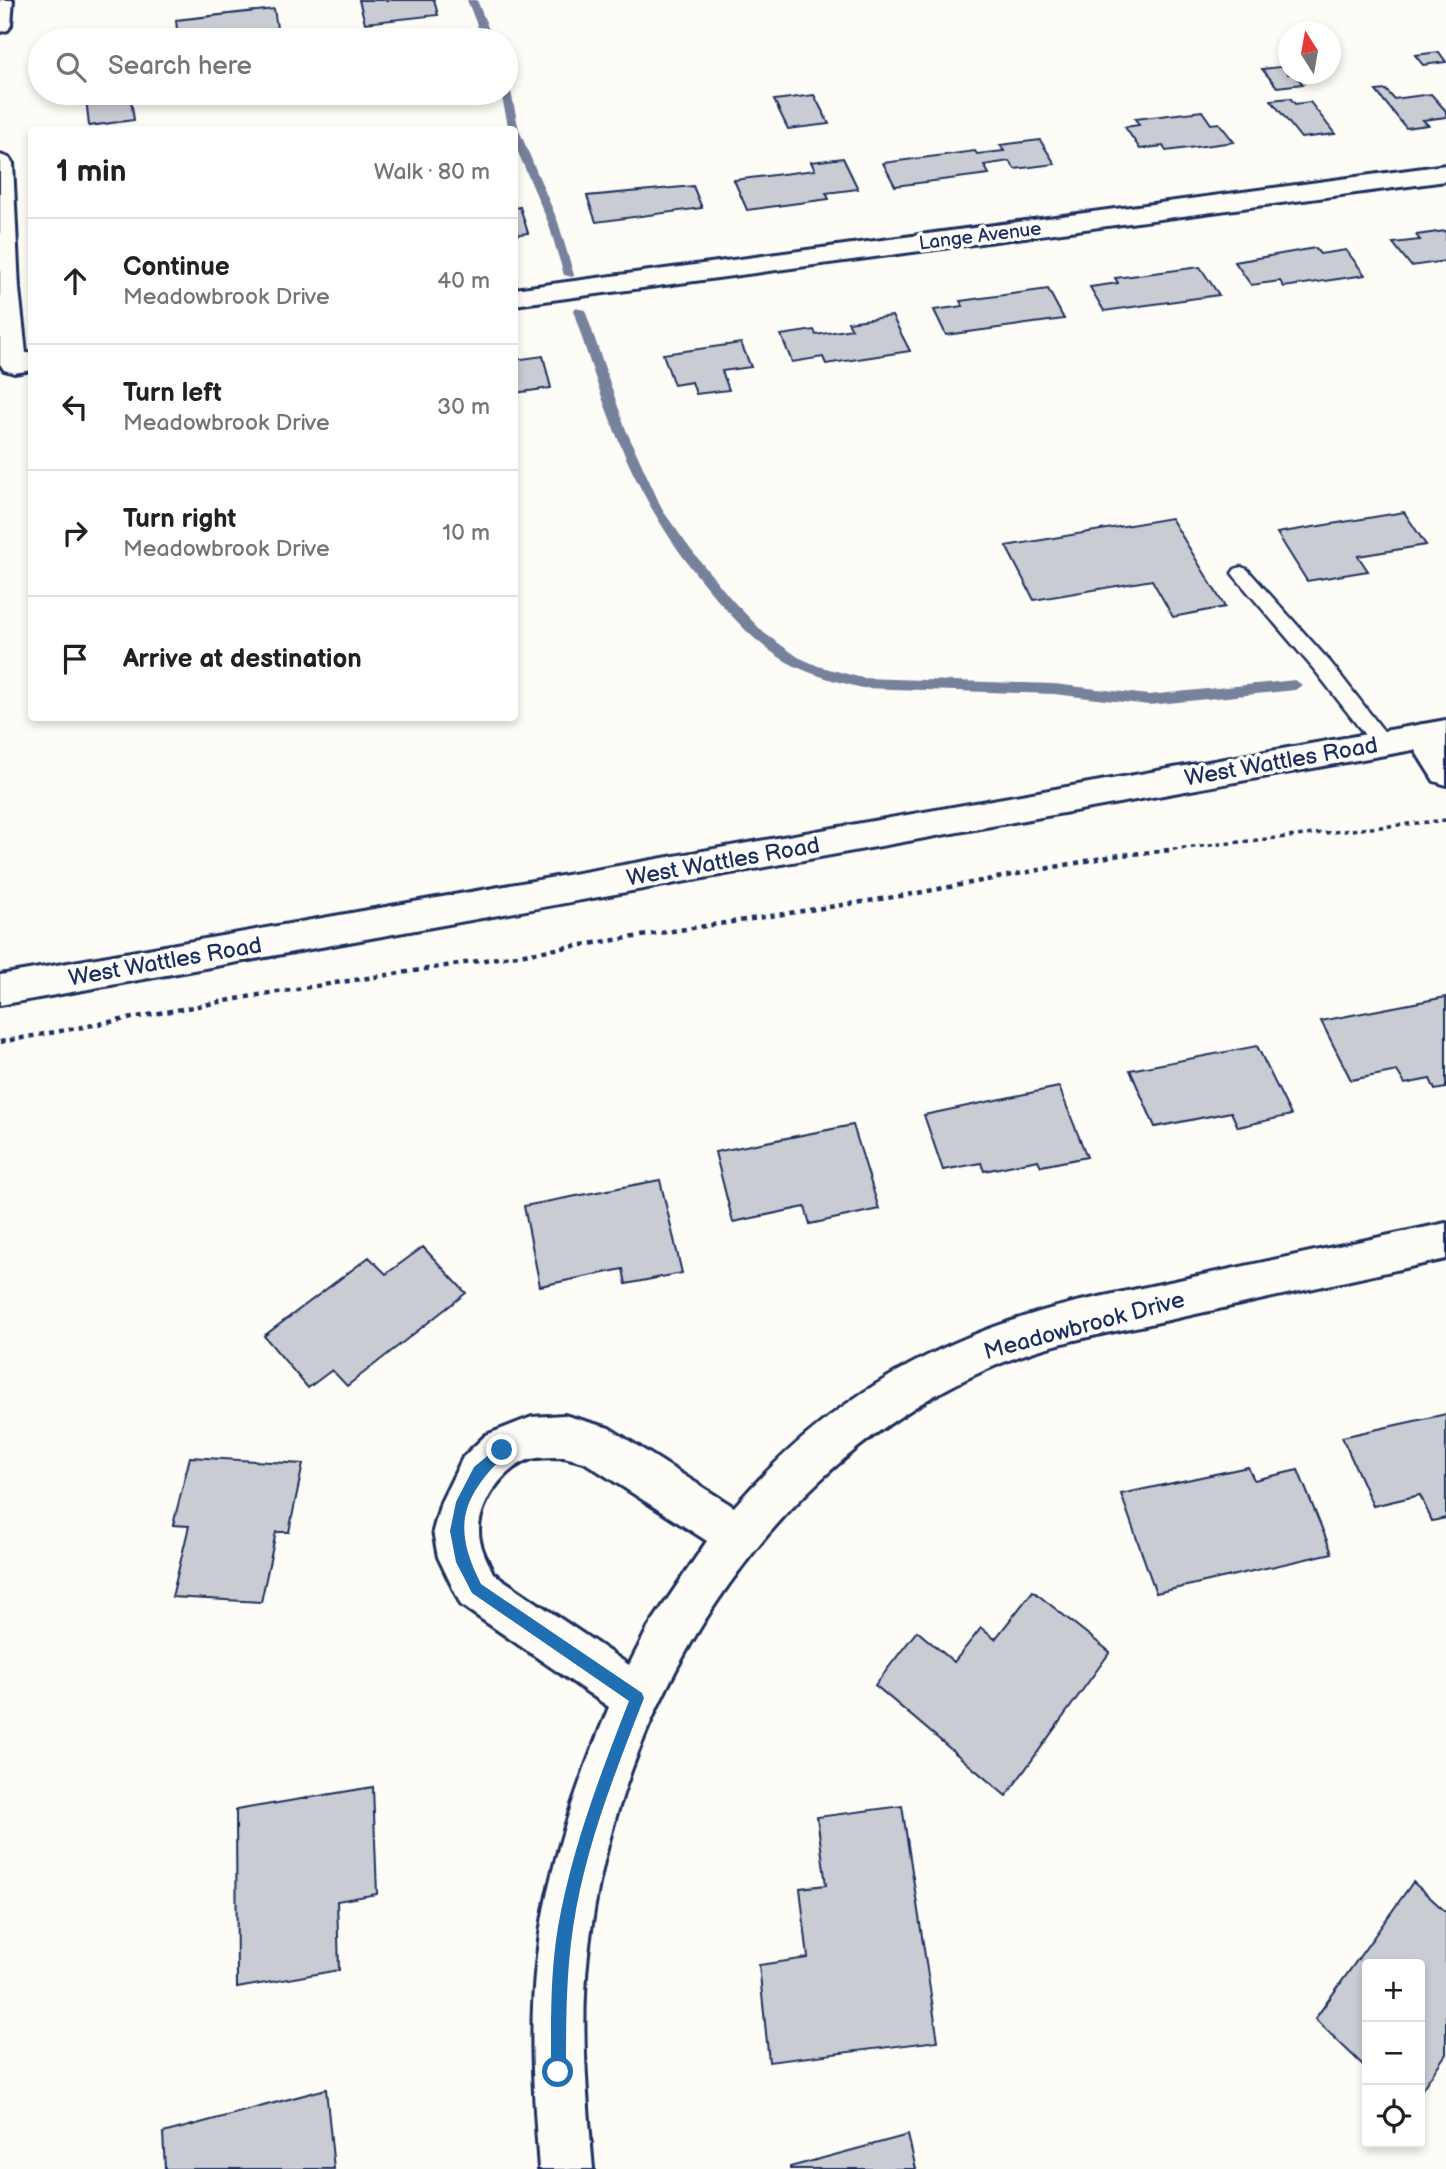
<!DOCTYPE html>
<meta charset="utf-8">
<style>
:root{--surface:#fff;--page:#f6f6f6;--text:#202124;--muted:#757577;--line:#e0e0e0}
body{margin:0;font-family:"Balsamiq Sans",sans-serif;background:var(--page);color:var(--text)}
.controls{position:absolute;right:21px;bottom:21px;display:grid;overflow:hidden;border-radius:7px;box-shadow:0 4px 10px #0003}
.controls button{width:63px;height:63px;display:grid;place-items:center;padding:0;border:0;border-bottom:2px solid var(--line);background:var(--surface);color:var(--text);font:35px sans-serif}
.compass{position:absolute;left:1278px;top:21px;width:63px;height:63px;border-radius:50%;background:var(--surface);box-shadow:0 4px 10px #0003;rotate:349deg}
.stop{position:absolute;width:21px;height:21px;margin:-16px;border:5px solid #1f6fb2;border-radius:50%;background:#fff}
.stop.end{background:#1f6fb2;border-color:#fff;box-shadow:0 2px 7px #0008}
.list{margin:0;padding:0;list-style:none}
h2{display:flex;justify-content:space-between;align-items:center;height:91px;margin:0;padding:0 28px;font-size:30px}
h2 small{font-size:23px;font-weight:400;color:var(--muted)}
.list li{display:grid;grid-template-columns:46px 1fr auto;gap:21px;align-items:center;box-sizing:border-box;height:126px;padding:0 28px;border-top:2px solid var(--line)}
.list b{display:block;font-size:26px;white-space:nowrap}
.list p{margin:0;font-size:23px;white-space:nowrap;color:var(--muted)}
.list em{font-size:23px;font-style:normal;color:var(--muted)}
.icon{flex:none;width:38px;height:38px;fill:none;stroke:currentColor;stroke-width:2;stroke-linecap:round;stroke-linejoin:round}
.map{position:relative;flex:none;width:1446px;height:2169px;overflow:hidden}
.search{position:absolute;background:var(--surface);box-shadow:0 4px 10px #0003;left:28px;top:28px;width:490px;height:77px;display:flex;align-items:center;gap:18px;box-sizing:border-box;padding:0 24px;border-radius:38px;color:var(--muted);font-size:26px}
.panel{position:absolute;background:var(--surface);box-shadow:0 4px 10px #0003;left:28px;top:126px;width:490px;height:595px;border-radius:7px}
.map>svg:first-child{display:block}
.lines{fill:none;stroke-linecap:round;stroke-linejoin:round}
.stream{fill:#76819c;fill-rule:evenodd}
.building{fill:#c9ccd3;stroke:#1b2f5e;stroke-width:2}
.lane-casing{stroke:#1b2f5e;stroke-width:5}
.street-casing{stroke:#1b2f5e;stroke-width:6}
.secondary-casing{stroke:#1b2f5e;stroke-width:6}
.path-far1{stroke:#1b2f5e;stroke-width:3.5;stroke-dasharray:4.5 4.5;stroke-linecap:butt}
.path{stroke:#1b2f5e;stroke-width:4.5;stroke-dasharray:5 5;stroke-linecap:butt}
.lane{fill:#fdfcf7;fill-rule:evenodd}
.street{fill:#fdfcf7;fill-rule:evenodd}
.secondary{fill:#fdfcf7;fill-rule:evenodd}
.route{fill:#1f6fb2}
.labels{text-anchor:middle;stroke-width:7;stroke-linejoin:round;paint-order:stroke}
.far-street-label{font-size:19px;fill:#1b2f5e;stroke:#fdfcf7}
.street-label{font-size:23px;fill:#1b2f5e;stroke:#fdfcf7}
</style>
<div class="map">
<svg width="1446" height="2169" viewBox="0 0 1446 2169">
<rect width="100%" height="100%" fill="#fdfcf7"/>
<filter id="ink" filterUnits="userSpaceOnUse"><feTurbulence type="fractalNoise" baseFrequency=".0143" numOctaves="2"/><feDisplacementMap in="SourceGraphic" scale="14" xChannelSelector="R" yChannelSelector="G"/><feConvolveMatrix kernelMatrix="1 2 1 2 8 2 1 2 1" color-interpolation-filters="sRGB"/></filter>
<g filter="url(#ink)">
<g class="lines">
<path class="stream" d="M467,0H477L493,40H483Z
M506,89L511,92L519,130L558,222L574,275L573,277L564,275L548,222L514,143V130H509L501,93H506Z
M575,308L585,310L626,430L663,511L691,550L732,600L764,633L798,657L818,666L862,678L1054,684L1149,695L1295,680L1302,685L1295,690L1149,705L1054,694L862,688C836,681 810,675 787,662C756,644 732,617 709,590C634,501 608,419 573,310Z"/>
</g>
<path class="building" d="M359,0H434L438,15L365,23Z
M274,9L278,34L221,40H178L176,20Z
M1439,52L1446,62L1423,65L1415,55Z
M1288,66V74H1294L1303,84L1277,87L1262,69Z
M1386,90L1394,99L1431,94L1446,111V117L1423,120L1428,125L1406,128L1376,91Z
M117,93H130L134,120L89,126L86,97Z
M814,95L829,124L788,129L774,100Z
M1290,98L1295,104L1310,102L1335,134L1301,138L1271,100Z
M1202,111L1211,124L1219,123L1234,142L1166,151L1163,146L1140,149L1125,127L1139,125L1135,119Z
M1040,140L1055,164L1015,169L1009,161L984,165L989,174L895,186L883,163L975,151L977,154L1004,151L1000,145Z
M843,158L858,189L826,193L829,199L747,210L734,180L815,170L811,162Z
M693,186L702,208L596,222L587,196Z
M520,207L528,233L514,235V208Z
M1446,231V261L1411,266L1393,243L1420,240L1416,235Z
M1315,248L1320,254L1346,250L1365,275L1284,287L1280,281L1251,285L1235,262Z
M1200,267L1219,295L1104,311L1090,287L1118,283L1115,278Z
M1048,289L1064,319L946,335L934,310L963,306L960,301Z
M892,316L910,351L826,364L823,357L792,362L781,335L814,330L816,335L852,329L848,322Z
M741,343L751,367L722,371L729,390L696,394L692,382L674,385L663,354Z
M543,356L551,388L514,393V360Z
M1404,512L1426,545L1358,556L1368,571L1307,581L1277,533Z
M1171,518L1225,607L1173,617L1152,580L1034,600L1006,546Z
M1446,997V1088L1435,1090L1430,1079L1405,1084L1397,1071L1351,1080L1321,1021Z
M1257,1046L1291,1115L1238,1127L1231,1112L1155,1127L1130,1070Z
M1059,1087L1087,1157L1041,1166L1038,1160L984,1171L981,1163L943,1170L924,1115Z
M853,1125L879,1209L810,1224L805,1207L733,1222L715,1152Z
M660,1180L682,1273L626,1284L623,1269L540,1286L524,1206Z
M423,1247L466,1293L347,1386L332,1370L308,1388L264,1336L369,1257L386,1274Z
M1446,1414V1518L1432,1521L1420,1495L1373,1506L1342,1437Z
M190,1457L303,1464L289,1532H276L261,1602L172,1597L189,1526L173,1525Z
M1248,1467L1254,1480L1298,1470L1332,1553L1156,1593L1121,1494Z
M1033,1591L1110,1652L1006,1796L875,1685L917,1631L954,1662L981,1628L995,1639Z
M373,1787L377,1894L337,1901L339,1970L237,1988L236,1810Z
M902,1806L938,2041L769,2062L759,1965L808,1958L800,1888L826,1885L817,1817Z
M1413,1882L1446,1912V2054L1420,2092V1964H1367V2069L1315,2019Z
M326,2089L334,2169H165L163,2133Z
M908,2135L916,2169H790V2167Z"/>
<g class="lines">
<defs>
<path id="lane" d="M1241,567L1247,569L1331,663L1389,738L1392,743L1389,748L1382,750L1375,748L1317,673L1235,577L1232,573L1235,569Z"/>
<path id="street" d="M0,0H13L11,25L8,30L0,32Z
M0,155L9,158L13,163L19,289L26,353H32V370L14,373L4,370L0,364Z
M1446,165V181L514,305V289Z
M1423,724L1435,727L1446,745V785L1434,781L1406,736L1411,727Z
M1446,1223V1259C1355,1279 1264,1299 1173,1319C1115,1332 1054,1341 999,1364C766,1460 615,1708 588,1954C580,2025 587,2098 593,2169H539C534,2098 528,2027 537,1956C547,1869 576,1787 609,1707L461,1605L438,1557L433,1531L441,1502L463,1457L486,1435L532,1417L564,1415L609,1428L734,1507C827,1399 939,1336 1076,1302ZM564,1457L584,1462L707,1541L648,1628L629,1665L493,1573C487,1560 479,1546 479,1531C479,1503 504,1467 531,1459C541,1457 553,1457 564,1457Z"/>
<path id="secondary" d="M1446,720V744L0,1005V975Z"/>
</defs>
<use href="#lane" class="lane-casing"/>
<use href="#street" class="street-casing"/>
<use href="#secondary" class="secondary-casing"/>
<path class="path-far1" d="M1155,851L1446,820"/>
<path class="path" d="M0,1042L264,994L907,895L1113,856L1171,850"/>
<use href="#lane" class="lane"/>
<use href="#street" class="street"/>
<use href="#secondary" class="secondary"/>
</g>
</g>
<path class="route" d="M502,1444L508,1450L506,1454C461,1498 452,1527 481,1584L642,1693L644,1698C615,1773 585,1847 573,1928C566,1975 566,2024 566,2072L564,2077L558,2080L553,2077L551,2072C551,2023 550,1975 558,1927C572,1848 600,1775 629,1701L472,1593L456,1562L450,1531L456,1502L474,1467Z"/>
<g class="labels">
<g class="far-street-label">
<text transform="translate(980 235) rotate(-7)" y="7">Lange Avenue</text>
</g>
<g class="street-label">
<text transform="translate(1281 761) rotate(-10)" y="8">West Wattles Road</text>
<text transform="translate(723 861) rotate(-10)" y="8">West Wattles Road</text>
<text transform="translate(165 961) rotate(-10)" y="8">West Wattles Road</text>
<text transform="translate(1084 1325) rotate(-15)" y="8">Meadowbrook Drive</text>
</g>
</g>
</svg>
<div class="controls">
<button>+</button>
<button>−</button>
<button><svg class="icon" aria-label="locate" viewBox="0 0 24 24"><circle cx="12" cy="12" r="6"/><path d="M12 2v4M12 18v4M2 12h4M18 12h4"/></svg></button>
</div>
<svg class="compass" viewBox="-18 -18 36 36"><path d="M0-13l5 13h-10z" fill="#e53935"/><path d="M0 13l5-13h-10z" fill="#757577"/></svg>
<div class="stop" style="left:558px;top:2072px"></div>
<div class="stop end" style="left:502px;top:1450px"></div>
<div class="search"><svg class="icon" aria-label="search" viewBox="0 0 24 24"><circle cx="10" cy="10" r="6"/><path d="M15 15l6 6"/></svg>Search here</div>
<section class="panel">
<h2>1 min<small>Walk · 80 m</small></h2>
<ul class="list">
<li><svg class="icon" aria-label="ahead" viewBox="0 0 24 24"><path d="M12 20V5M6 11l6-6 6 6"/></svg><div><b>Continue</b><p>Meadowbrook Drive</p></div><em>40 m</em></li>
<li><svg class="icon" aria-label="left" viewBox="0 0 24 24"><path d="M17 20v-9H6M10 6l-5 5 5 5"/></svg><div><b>Turn left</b><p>Meadowbrook Drive</p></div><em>30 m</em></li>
<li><svg class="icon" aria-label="right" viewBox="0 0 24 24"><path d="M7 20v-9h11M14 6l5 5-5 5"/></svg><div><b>Turn right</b><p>Meadowbrook Drive</p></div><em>10 m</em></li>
<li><svg class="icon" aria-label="arrive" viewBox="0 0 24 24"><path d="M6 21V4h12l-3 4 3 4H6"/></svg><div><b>Arrive at destination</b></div></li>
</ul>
</section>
</div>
